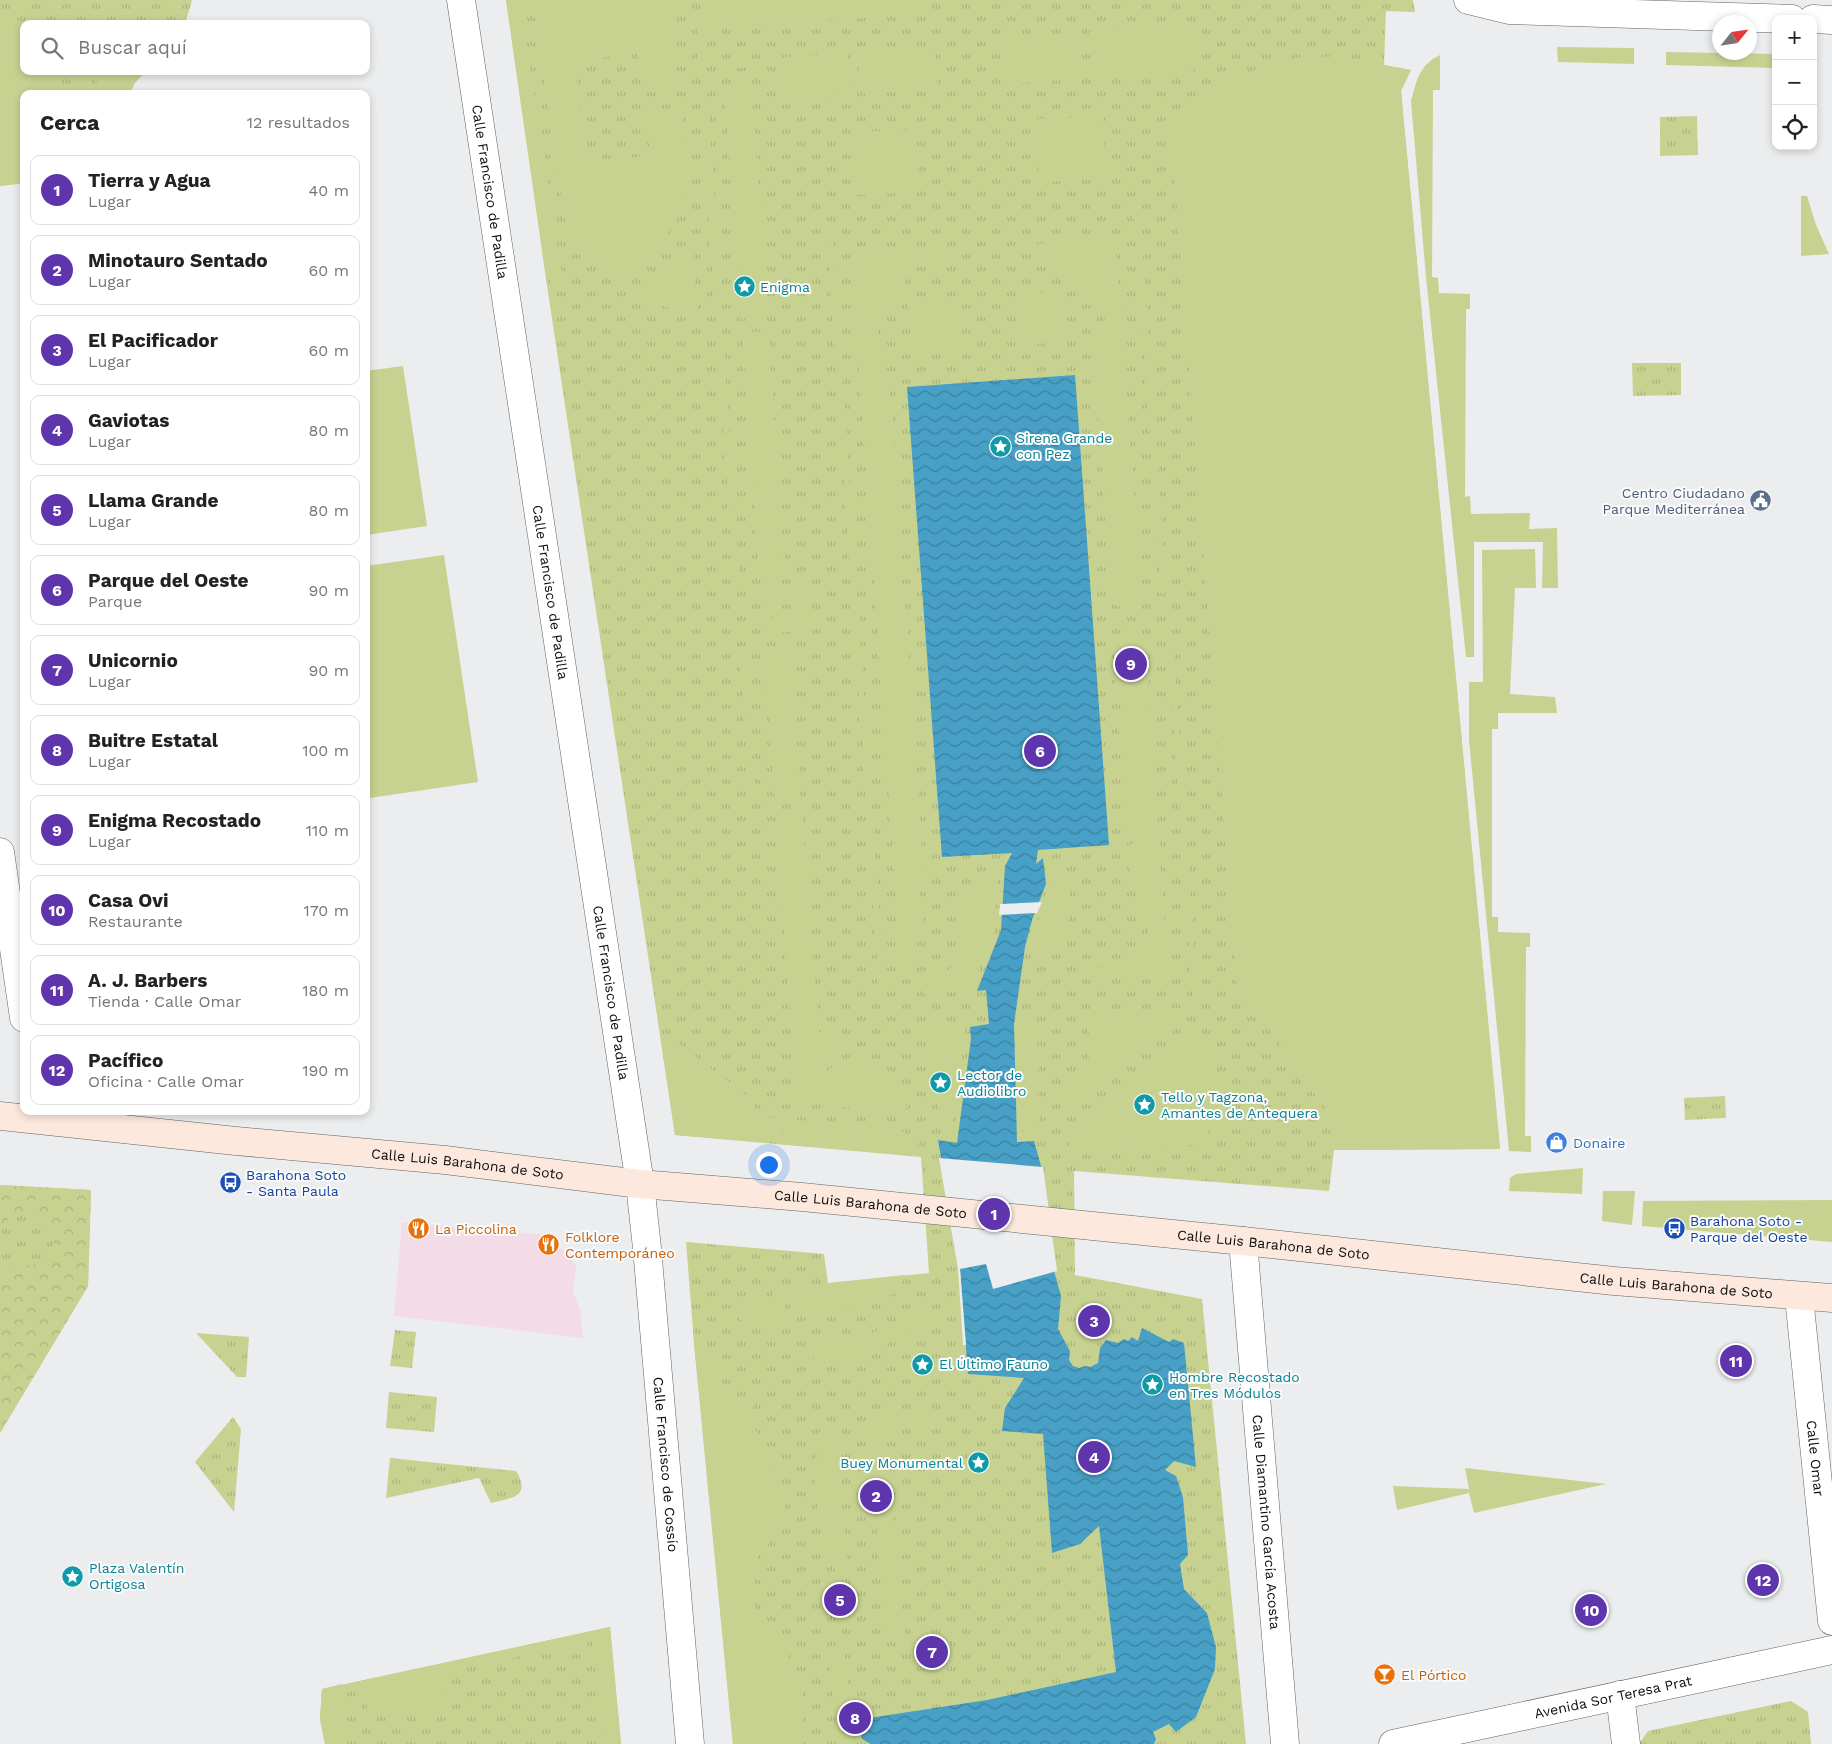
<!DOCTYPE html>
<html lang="es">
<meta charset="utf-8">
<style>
:root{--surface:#fff;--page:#f6f6f6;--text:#222;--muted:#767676;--line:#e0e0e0;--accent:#5e35ad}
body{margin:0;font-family:"Work Sans",sans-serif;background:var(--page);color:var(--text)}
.controls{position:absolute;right:15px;top:15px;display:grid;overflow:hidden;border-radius:10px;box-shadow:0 2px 8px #0003}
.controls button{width:45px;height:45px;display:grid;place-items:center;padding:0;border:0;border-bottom:1px solid var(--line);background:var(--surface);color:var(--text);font:25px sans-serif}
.compass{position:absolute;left:1712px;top:15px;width:45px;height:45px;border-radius:50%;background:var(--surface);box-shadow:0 2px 8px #0003;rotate:60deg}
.you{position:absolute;left:768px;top:1164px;width:18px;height:18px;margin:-12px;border:4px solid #fff;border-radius:50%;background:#1a73e8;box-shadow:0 0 0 8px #1a73e833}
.badge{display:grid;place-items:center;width:32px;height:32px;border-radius:50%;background:var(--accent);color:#fff;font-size:16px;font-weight:700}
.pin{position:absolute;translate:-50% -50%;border:2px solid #fff;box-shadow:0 1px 5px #0006}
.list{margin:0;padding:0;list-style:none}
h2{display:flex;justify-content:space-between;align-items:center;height:65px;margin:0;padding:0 20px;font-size:21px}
h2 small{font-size:16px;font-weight:400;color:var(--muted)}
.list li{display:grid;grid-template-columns:32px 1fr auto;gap:15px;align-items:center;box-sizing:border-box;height:70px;margin:0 10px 10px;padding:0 10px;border:1px solid var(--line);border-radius:10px}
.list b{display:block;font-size:19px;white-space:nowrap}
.list p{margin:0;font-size:16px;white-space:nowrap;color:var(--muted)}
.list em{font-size:16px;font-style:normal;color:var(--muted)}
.icon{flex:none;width:28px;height:28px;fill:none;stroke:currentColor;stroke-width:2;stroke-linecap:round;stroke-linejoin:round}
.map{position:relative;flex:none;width:1832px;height:1744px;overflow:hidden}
.search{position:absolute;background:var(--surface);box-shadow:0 2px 8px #0003;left:20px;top:20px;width:350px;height:55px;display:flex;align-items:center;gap:12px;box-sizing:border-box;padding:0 18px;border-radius:10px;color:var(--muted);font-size:19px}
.panel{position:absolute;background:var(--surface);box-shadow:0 2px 8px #0003;left:20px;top:90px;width:350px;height:1025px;border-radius:10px}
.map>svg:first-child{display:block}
.commercial{fill:#f3dbe7}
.grass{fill:url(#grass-tufts)}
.forest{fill:url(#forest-crowns)}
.garden{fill:#c7d291}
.water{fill:url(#water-waves)}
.pier{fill:#ebedee}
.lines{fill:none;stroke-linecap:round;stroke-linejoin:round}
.minor-casing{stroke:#616263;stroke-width:29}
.secondary-casing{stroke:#616263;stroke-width:29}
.minor{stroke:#fff;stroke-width:28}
.secondary{stroke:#fde8dd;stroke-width:28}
.labels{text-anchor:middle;stroke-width:4;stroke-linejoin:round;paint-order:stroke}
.street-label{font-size:14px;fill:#0b0c0c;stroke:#f9fafc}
.culture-label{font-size:14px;fill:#0d838f;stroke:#f9fafc;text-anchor:start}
.service-label{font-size:14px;fill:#4e5e75;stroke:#f9fafc;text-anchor:end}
.shop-label{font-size:14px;fill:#366cbe;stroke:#f9fafc;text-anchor:start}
.transit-label{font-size:14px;fill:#164399;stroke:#f9fafc;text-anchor:start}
.food-label{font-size:14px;fill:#c56008;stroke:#f9fafc;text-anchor:start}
</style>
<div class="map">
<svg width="1832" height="1744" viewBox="0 0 1832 1744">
<defs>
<pattern id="grass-tufts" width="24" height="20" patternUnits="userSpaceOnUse" patternTransform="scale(1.25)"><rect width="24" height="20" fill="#c7d291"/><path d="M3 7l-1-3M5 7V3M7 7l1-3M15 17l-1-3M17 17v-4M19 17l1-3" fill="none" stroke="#aab37c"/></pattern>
<pattern id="forest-crowns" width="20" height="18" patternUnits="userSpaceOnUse" patternTransform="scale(1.25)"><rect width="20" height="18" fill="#c7d291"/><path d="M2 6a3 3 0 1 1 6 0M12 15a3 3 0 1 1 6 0" fill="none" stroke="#aab37c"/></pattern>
<pattern id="water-waves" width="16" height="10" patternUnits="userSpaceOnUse" patternTransform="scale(1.25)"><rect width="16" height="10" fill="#48a0c6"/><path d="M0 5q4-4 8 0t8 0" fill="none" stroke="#3a819f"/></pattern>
</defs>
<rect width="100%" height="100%" fill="#ebedee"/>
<path class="commercial" d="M402,1222L548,1235L576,1265L573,1293L580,1309L583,1338L394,1316Z"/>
<path class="grass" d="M0,0H192L185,24H24V71H146L134,84L130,94H24V183L0,186Z
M506,0H1413L1415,12L1386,11L1384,65L1411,70L1401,91L1500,1149L1334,1150L1329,1191L1074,1171L1075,1275L1202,1299L1246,1744H733L694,1343L686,1242L824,1254L828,1283L929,1273L921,1157L675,1135L549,299Z
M1697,116L1698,155L1660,156V117Z
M1632,363H1681V395L1633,396Z
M1725,1096L1726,1118L1685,1120L1684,1098Z
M0,1185L91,1190L88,1286L0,1433Z
M395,1330L416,1332L412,1368L390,1366Z
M196,1333L249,1337L246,1377H237Z
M389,1392L437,1397L434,1432L386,1428Z
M233,1417L241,1429L234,1512L195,1462Z
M390,1458L516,1471C532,1497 511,1498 491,1503L479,1478L386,1498Z
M610,1627L621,1744H325L320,1719L322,1689Z
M1791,1701L1808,1712L1811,1744H1639L1648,1731Z"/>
<path class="forest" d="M0,1185L91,1190L88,1286L0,1433V1274L13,1264C49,1275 70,1233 39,1215C32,1212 24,1211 17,1213C7,1218 3,1223 0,1233Z"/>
<path class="garden" d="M506,0H520L562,274L546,277Z
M533,0H681L672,24L679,88L643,93L638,53L574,61L587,163L651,155L646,114L681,109C686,163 698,199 660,244C648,258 631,269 617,281L608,278C599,254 594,249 570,242L567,235Z
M716,0H926L931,12L841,20L703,27L706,71L698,65C697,41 691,14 716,0Z
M1001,0H1054L998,5Z
M0,5L24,48V71H59L62,94H24V183L0,186Z
M1189,23L1190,30L1205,63L1191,71L1097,78L1092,74L1089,32Z
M1079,32L1083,75L1079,79L1009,84L1004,81L1001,39Z
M935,47L937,85L932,88L865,94L860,90L857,52Z
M1557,47L1634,48V64L1558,62Z
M1666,52L1776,54V68L1666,65Z
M847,53L851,91L847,94L800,99L778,82L776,66L723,69L722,62Z
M1440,55V90H1433L1432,277L1438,278L1439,293L1470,294V309H1466L1465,497L1470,496L1471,514L1530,513L1529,529L1557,528L1558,588H1542L1543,542H1474V657H1466L1426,277L1411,101C1417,80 1419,65 1440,55Z
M1304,56L1336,57L1411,70L1401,91L1500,1149L1334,1150L1338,1127L1236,981L1174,172C1172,155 1165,131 1174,116C1192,85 1271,65 1304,56Z
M95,71H146L134,84L130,94H98Z
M751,82L768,316L741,319L724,84Z
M707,85L723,320L717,319L715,315L700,90L702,86Z
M1103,116L1106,179L1039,182L1036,119Z
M916,130L919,192L852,195L850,132Z
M1801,196H1807L1816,225L1829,254L1801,256Z
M1139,200L1167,593L1161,594L1133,201Z
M832,222L886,1018H881L826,223Z
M1115,238L1142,605C1131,612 1123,608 1111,603L1103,493H1112L1111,474H1102L1095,371V338L1104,322L1106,310L1096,297L1071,278L1061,260L1019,253L1009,246Z
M691,243L693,247L697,309L692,315L630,296C638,285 652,280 662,271C672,262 678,246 691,243Z
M957,247C940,262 933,263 911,269L900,292L875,316L873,322L883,344L888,375L895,446L888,447L889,460H895L904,580L897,581L898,600H905L913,717H907L908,729H914L922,852H918L919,867L926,866V875L920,888L919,900L925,927L914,950L911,962L901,971L851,256Z
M1064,291L1067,342L1019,345L1016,294Z
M958,299L961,350L912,353L908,302Z
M768,331L785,575L759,577L742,333Z
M724,334L725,367L740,578L736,577L733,573L717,339Z
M403,366L427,526L366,535V371Z
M1535,549L1536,588H1515L1510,694L1555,697L1557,713H1498V729H1492V917H1498V932L1530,933V947H1526L1525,1136H1531V1152L1509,1151L1469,740V682H1483L1482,550Z
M444,555L478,782L370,798L366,772V566Z
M811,587L814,589L817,594L815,600L811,602L761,606L760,592Z
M813,615L818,618V627L814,630L763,634L762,618Z
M1124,633H1136L1145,635L1168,972L1071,978L1089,968L1110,967L1135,955L1147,952L1151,942L1128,861L1127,845L1133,844L1131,827H1126L1118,715H1123V700L1117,701L1113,642Z
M1168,641H1173L1198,1003L1193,1004Z
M790,645L801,801L775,803L764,648Z
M745,651L756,802L750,800L740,657Z
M802,815L819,1032L849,1041V1047L846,1052L807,1074L794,1073L776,818Z
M1053,873L1064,878L1070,885V915L1064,932L1056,944L1044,954L1032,955L1035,928L1052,884Z
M997,875L995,930L970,991L923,994L927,983L950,969L960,955L961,947L956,937L959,902L968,884L982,876Z
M1180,1008L1173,1031L1077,1101L1069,1104L1060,1096L1089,1062V1012Z
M1022,1019H1037L1039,1134L1023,1135Z
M966,1022L951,1134H943L936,1091H940L946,1088L947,1082L944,1077L935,1080L923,1025Z
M1196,1036L1206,1039L1213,1046L1216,1068L1222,1091L1235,1113L1254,1128L1208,1131L1210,1145L1111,1147L1070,1146L1071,1133L1076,1125Z
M674,1040L752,1100L756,1115L779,1119L770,1143L675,1135L661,1041Z
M851,1057L895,1074L907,1107L900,1113L802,1103L796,1101L795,1088Z
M787,1119L901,1130L918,1143L921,1156L778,1144Z
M1583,1168L1582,1194L1509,1191L1510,1178L1516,1174Z
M1603,1191H1635L1632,1225L1602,1221Z
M1832,1200V1242L1642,1226L1643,1201Z
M904,1275L900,1292L850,1308L797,1314L795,1287Z
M782,1289L786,1321L768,1328L748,1326L738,1317L740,1306L750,1302L762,1306L772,1300L774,1291Z
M927,1305L932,1313V1322C911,1332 843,1369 822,1362C815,1360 809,1354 803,1349C822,1340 837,1342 857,1338C878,1333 908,1316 927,1305Z
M694,1343L719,1351L722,1369L721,1387L741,1415L753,1404L755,1429L773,1460L785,1506L778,1533L759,1554L753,1591L758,1625L785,1651L803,1682L802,1744H733Z
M947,1411V1427L885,1428L906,1646L884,1615L869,1442L872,1425L885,1416Z
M834,1428L848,1572L838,1573L825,1557L815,1493L817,1435L822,1429Z
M1465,1468L1606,1484L1474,1513L1469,1493L1397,1510L1393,1486L1469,1489Z
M610,1627L621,1744H604L592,1641L436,1674L456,1719L410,1711L369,1718L361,1681Z
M843,1636L851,1722L852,1727L839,1716L834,1704L831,1669L834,1647Z
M342,1684L344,1744H325L320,1719L322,1689Z"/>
<path class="water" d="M1075,375L1109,845L1038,850L1036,864L1043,858L1046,884L1032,920L1025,947L1014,1024L1017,1142L1034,1141L1041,1166L1054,1271L1061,1296L1058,1329L1070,1351L1069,1360L1073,1366L1079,1368L1085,1366L1090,1367L1098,1363L1100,1348L1106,1340L1118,1343L1124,1339L1128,1341L1132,1337L1138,1341L1142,1328L1169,1342L1173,1339L1184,1343L1196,1467L1174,1461L1165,1470L1176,1476L1183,1497L1188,1555L1180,1564L1184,1589L1207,1613L1216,1647L1215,1669L1196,1717L1176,1732L1169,1724L1153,1732L1156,1739L1154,1744H871L862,1739L856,1720L987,1700L1116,1672L1099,1526L1080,1544L1052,1553L1043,1434L1002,1431L1005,1408L1024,1378L968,1374L960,1269L938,1140L957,1143L971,1039L970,1027L989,1024L986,990L977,991L1001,930L1005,866L1012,853L942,857L907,387Z"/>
<path class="pier" d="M1042,902L1037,913L999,915L1000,904Z
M939,1158L1043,1167L1057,1271L993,1289L986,1264L960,1269L966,1345H963L958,1269Z"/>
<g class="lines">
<defs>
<g id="minor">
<path id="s1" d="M461,0L640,1184L647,1248L690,1744"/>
<path d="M1468,0L1509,10L1792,19"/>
<path d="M1813,19L1832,20"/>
<path d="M0,852L24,1018"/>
<path id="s2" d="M1243,1241L1285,1744"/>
<path id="s3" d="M1799,1297L1832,1621"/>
<path d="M1620,1695L1626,1744"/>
<path id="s4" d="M1393,1744L1832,1650"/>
</g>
<g id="secondary">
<path id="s5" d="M0,1116L236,1141L445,1160L640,1184L802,1197L1243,1241L1614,1281L1832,1298"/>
</g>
</defs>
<use href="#minor" class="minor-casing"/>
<use href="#secondary" class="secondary-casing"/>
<use href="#minor" class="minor"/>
<use href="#secondary" class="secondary"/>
</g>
<defs>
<symbol id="sight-disc" viewBox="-11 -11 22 22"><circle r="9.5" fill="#0f9aa8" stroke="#f9fafc"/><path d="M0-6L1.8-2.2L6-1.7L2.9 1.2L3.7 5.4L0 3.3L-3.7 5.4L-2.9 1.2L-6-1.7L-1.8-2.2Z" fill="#fff"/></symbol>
<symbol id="civic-disc" viewBox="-11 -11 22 22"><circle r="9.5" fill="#5c6f8a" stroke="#f9fafc"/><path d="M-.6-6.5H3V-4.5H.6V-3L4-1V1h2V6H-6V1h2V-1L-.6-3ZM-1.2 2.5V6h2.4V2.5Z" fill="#fff"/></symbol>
<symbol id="shop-disc" viewBox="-11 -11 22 22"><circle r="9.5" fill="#3f7fe0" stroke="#f9fafc"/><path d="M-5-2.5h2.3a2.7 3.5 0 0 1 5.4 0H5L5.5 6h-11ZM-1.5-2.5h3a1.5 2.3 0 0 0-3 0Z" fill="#fff"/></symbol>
<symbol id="bus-disc" viewBox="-11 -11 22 22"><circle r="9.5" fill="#1a4fb4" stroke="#f9fafc"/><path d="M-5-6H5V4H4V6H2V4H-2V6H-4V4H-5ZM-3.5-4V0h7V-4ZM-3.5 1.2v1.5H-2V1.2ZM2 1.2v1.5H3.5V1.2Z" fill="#fff"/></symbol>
<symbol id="restaurant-disc" viewBox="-11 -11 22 22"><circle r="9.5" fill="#e8710a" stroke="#f9fafc"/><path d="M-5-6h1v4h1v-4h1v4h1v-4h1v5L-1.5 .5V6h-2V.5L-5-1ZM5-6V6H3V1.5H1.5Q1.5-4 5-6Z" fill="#fff"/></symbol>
<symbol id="bar-disc" viewBox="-11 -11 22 22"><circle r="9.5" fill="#e8710a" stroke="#f9fafc"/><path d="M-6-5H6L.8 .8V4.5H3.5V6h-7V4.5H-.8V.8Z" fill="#fff"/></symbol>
</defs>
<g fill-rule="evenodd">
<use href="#sight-disc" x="732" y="274" width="25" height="25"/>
<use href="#sight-disc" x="988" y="434" width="25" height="25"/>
<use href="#civic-disc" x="1748" y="488" width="25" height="25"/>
<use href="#sight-disc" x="928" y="1070" width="25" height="25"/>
<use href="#sight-disc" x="1132" y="1092" width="25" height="25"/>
<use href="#shop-disc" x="1544" y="1130" width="25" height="25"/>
<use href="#bus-disc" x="218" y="1170" width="25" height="25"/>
<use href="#restaurant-disc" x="406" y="1216" width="25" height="25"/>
<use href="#bus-disc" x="1662" y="1216" width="25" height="25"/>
<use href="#restaurant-disc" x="536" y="1232" width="25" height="25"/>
<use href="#sight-disc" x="910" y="1352" width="25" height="25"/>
<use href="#sight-disc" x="1140" y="1372" width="25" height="25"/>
<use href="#sight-disc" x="966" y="1450" width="25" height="25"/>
<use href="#sight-disc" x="60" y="1564" width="25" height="25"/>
<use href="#bar-disc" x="1372" y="1662" width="25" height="25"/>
</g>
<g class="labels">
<g class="street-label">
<text dy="5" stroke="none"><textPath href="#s1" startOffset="194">Calle Francisco de Padilla</textPath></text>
<text dy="5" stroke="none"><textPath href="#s1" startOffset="599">Calle Francisco de Padilla</textPath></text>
<text dy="5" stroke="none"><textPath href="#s1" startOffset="1004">Calle Francisco de Padilla</textPath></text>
<text dy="5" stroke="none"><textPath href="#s5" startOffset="470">Calle Luis Barahona de Soto</textPath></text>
<text dy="5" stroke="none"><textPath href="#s5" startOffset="875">Calle Luis Barahona de Soto</textPath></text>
<text dy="5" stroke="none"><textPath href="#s5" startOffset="1280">Calle Luis Barahona de Soto</textPath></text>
<text dy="5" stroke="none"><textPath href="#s5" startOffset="1685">Calle Luis Barahona de Soto</textPath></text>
<text dy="5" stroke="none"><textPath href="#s3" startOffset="162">Calle Omar</textPath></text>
<text dy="5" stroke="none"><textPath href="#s1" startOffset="1479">Calle Francisco de Cossío</textPath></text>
<text dy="5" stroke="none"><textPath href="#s2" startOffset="282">Calle Diamantino García Acosta</textPath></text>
<text dy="5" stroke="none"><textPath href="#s4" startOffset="225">Avenida Sor Teresa Prat</textPath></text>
</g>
<g class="culture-label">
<text x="760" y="292">Enigma</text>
<text x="1016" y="443">Sirena Grande<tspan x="1016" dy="16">con Pez</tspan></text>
<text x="957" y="1080">Lector de<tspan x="957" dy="16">Audiolibro</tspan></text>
<text x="1161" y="1102">Tello y Tagzona,<tspan x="1161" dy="16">Amantes de Antequera</tspan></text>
<text x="939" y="1369">El Último Fauno</text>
<text x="1169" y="1382">Hombre Recostado<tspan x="1169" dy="16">en Tres Módulos</tspan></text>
<text x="963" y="1468" text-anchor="end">Buey Monumental</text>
<text x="89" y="1573">Plaza Valentín<tspan x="89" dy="16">Ortigosa</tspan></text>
</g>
<g class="service-label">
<text x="1745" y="498">Centro Ciudadano<tspan x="1745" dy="16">Parque Mediterránea</tspan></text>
</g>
<g class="shop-label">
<text x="1573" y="1148">Donaire</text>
</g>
<g class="transit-label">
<text x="246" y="1180">Barahona Soto<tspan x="246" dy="16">- Santa Paula</tspan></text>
<text x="1690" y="1226">Barahona Soto -<tspan x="1690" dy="16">Parque del Oeste</tspan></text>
</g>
<g class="food-label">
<text x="435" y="1234">La Piccolina</text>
<text x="565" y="1242">Folklore<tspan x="565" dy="16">Contemporáneo</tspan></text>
<text x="1401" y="1680">El Pórtico</text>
</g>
</g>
</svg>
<div class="controls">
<button>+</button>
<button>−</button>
<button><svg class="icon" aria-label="locate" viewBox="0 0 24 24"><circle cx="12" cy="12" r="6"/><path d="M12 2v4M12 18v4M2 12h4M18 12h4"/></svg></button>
</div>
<svg class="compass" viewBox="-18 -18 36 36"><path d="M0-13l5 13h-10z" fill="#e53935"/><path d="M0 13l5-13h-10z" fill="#767676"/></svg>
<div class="you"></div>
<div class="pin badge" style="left:994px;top:1214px">1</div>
<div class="pin badge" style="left:876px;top:1496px">2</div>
<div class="pin badge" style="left:1094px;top:1321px">3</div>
<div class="pin badge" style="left:1094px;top:1457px">4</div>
<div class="pin badge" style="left:840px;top:1600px">5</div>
<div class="pin badge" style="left:1040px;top:751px">6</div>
<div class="pin badge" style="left:932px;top:1652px">7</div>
<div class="pin badge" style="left:855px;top:1718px">8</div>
<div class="pin badge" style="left:1131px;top:664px">9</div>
<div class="pin badge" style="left:1591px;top:1610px">10</div>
<div class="pin badge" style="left:1736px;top:1361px">11</div>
<div class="pin badge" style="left:1763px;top:1580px">12</div>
<div class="search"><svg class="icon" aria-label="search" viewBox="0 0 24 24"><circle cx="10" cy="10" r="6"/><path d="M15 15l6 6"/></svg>Buscar aquí</div>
<section class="panel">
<h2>Cerca<small>12 resultados</small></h2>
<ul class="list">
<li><span class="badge">1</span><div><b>Tierra y Agua</b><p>Lugar</p></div><em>40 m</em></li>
<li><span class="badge">2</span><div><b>Minotauro Sentado</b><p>Lugar</p></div><em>60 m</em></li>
<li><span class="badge">3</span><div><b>El Pacificador</b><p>Lugar</p></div><em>60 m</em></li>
<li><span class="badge">4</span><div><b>Gaviotas</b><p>Lugar</p></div><em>80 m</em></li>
<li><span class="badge">5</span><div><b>Llama Grande</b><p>Lugar</p></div><em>80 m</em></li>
<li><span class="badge">6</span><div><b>Parque del Oeste</b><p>Parque</p></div><em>90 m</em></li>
<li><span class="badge">7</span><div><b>Unicornio</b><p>Lugar</p></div><em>90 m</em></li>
<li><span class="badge">8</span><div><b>Buitre Estatal</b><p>Lugar</p></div><em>100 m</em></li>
<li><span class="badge">9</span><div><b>Enigma Recostado</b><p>Lugar</p></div><em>110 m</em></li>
<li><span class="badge">10</span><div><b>Casa Ovi</b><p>Restaurante</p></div><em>170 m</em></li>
<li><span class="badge">11</span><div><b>A. J. Barbers</b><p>Tienda · Calle Omar</p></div><em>180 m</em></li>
<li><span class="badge">12</span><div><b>Pacífico</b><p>Oficina · Calle Omar</p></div><em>190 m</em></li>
</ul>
</section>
</div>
